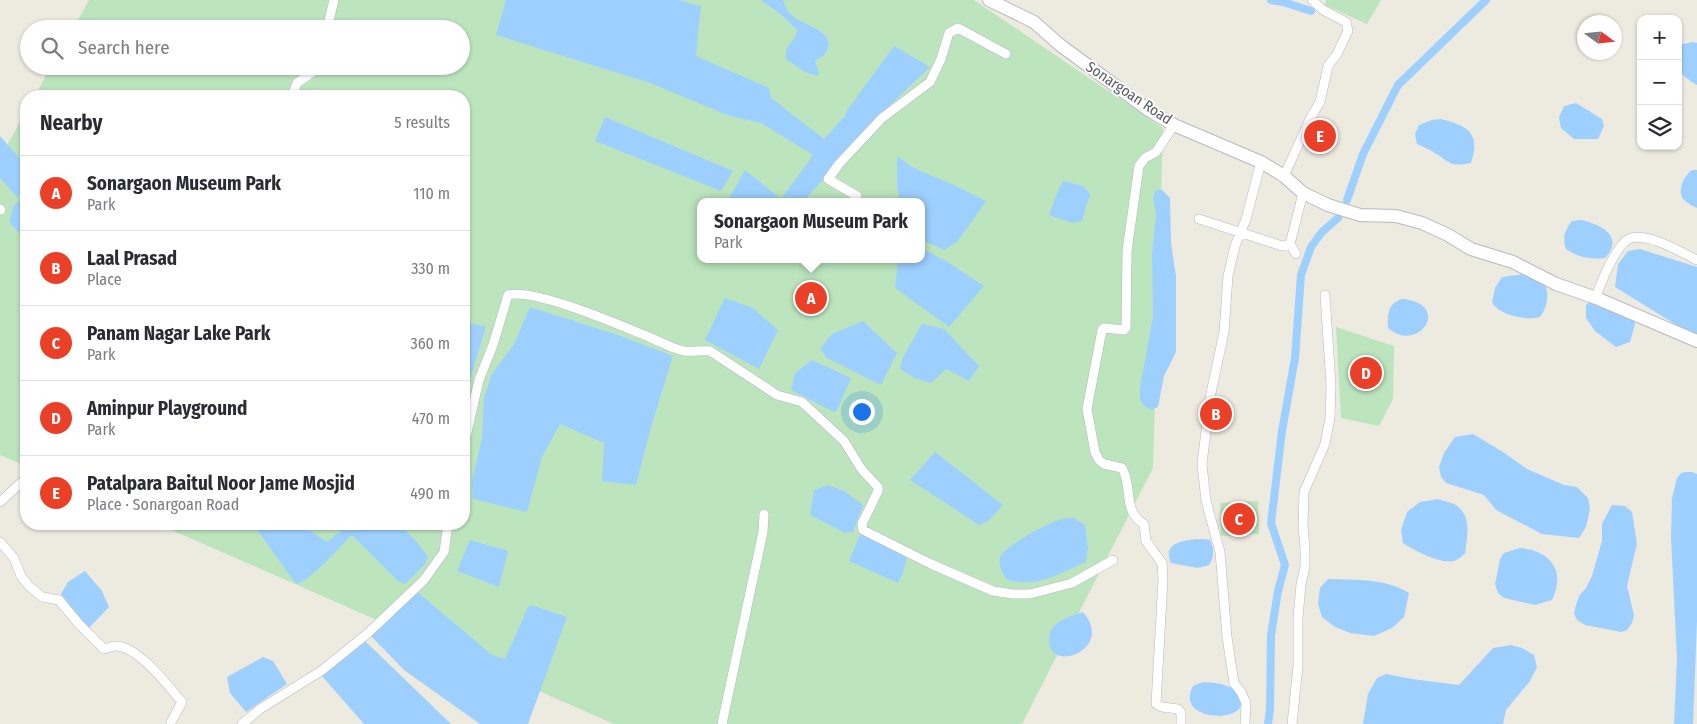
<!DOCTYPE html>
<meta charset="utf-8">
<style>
:root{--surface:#fff;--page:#f7f7f7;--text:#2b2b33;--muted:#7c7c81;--line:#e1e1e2;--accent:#eb4028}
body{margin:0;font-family:"Fira Sans Condensed",sans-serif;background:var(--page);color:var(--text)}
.controls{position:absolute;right:15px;top:15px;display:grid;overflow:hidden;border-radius:10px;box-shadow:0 1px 4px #0004}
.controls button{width:45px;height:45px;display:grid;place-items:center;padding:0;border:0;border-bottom:1px solid var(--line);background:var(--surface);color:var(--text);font:25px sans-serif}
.compass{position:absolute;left:1577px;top:15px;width:45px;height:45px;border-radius:50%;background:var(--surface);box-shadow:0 1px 4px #0004;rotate:105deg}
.you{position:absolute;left:861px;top:411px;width:18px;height:18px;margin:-12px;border:4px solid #fff;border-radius:50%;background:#1a73e8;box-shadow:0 0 0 8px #1a73e833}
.badge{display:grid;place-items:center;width:32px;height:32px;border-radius:50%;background:var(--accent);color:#fff;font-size:16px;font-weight:700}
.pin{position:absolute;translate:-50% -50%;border:2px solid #fff;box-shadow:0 1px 5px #0006}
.popup{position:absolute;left:697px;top:198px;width:228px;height:65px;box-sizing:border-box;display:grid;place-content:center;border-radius:10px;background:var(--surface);filter:drop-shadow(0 1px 4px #0005);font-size:16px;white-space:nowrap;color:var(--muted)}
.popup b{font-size:19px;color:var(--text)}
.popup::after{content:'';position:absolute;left:50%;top:100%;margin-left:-10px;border:10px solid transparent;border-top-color:var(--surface)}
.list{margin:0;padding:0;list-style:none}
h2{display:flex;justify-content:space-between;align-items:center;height:65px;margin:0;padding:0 20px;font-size:21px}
h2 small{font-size:16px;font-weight:400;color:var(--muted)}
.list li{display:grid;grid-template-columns:32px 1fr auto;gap:15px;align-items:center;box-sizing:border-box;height:75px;padding:0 20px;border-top:1px solid var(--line)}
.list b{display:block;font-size:19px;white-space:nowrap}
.list p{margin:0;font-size:16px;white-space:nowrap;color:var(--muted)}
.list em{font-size:16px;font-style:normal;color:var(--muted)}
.icon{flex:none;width:28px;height:28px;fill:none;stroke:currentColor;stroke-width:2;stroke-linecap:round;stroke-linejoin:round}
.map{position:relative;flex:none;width:1697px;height:724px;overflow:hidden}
.search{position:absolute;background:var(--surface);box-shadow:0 1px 4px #0004;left:20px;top:20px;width:450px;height:55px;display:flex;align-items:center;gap:12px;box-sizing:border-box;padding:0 18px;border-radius:28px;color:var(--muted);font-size:19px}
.panel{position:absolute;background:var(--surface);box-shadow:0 1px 4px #0004;left:20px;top:90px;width:450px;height:440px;border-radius:20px}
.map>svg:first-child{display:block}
.green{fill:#bce5be;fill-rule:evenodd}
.water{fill:#9ed0ff}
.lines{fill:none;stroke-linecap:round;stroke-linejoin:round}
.canal{stroke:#9ed0ff;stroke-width:8}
.street-casing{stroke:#b6b8be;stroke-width:10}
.secondary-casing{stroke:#b6bac0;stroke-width:14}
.street{stroke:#fff;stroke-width:9}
.secondary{stroke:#fff;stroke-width:12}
.labels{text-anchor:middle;stroke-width:4;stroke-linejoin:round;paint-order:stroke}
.street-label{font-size:15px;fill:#595d62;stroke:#fff}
</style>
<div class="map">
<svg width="1697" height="724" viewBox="0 0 1697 724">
<rect width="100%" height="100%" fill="#edeae0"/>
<path class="green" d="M89,0H974L1163,128L1153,468L1022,724H614L158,524H464V96H35L51,66H461V29H73ZM701,202H921V259H701Z
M1326,0H1381L1367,24L1325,5Z
M26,111V466L0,455V158Z
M1336,327L1394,346L1393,399L1379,426L1341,418Z
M1258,501L1259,534L1221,536L1220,503Z"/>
<path class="water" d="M506,0H678L701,6L696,56L769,88L771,98L824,139L844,117L848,109L894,46L930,67L888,107L803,202H727L745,170L781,199L813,155L761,123L727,115L650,83L496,35Z
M761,0H783C785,6 788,13 794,17C805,26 840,32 825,54C822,58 818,58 815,61L819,73L817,76L805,72L786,59C784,43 796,43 797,30L784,17Z
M1693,42L1697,43V85C1675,72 1678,68 1678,45Z
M1576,103L1602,119L1604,126L1598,139H1574L1561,128L1559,117L1564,106Z
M605,117L733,171L721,191L595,141Z
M1441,119C1468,126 1481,133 1471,163C1449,167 1451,163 1435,153C1429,149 1423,147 1417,144L1415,134L1419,125L1432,120Z
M0,136L23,162L26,169V188L17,197L0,178Z
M897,156C916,172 932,175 954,185C965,190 975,196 986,201L958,241L944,250L921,239V202H900L897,186Z
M1692,170H1697V208C1692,206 1687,203 1683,199C1677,190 1684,176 1692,170Z
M1063,181L1083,186L1090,194L1082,221L1072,223L1049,215L1057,193Z
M1156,190H1162L1170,198L1171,243L1176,276V352L1164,376L1158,407L1151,410L1145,407L1140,400V387L1153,317L1152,253L1156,215L1153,198Z
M26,194V240L9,222L14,205Z
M1582,220C1601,225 1625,236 1605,258C1591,260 1577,257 1566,249C1562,238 1565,230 1572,221Z
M921,248L946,261L984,286L949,327L895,288L898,259H921Z
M1640,249L1697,267V334H1691L1615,287L1618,264L1628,251Z
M1524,274C1528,275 1533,275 1536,277C1552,285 1549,305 1540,317C1526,321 1500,315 1492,303L1495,288L1502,277Z
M725,298L753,308L778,330L759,369L705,340Z
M1594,298L1632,315L1635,324L1630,342L1616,347L1595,331L1586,318V305Z
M1402,299C1453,303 1419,355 1388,328C1387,315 1388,303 1402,299Z
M530,307L618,335L673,356L651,427L636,485L602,481L604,443L560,424L542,457L527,512L473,499L472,481L482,438L484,397L492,374L514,344Z
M863,321L897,353L881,385L827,358L820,349L832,334Z
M464,322L486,327L468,386L464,385Z
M922,324L944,329L979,366L969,381L946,369L931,383L915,378L900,369L903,357Z
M812,360L851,378L837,410L834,412L791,390L795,373Z
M1473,434L1503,452L1527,469L1564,485L1577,487L1588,498L1590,509L1586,527L1579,538L1542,534L1496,510L1484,495L1446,483L1441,477L1439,467L1444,453L1455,437Z
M935,452L1003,505L988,521L979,525L910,480Z
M1686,472H1692L1697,474V621L1693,724H1674L1677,659L1671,537L1672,498L1677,478L1681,473Z
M828,485L844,491L863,505L853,532L845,533L810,515L814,490Z
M1438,499C1443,501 1449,502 1454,504C1473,515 1467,536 1465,554C1462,556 1458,560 1454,561C1440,564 1415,551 1403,543L1401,530L1407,512L1420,502Z
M1612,505L1625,506L1632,512L1637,544L1627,586L1634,615L1632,623L1627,630L1621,632L1585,625L1577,620L1574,613L1576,605L1579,596L1586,588L1592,576L1602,541V524Z
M1074,518L1085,525L1088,548L1086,562C1060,573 1034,590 1006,579C1002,572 998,566 1000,557C1003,547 1051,521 1062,519C1066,518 1070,518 1074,518Z
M253,524H304L309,530L327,542L349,524H399L417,542L428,557L425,564L405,584L399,582L352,535C339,547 312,580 296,584Z
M861,532L908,553L903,573L898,583L849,561Z
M1202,539L1210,540C1214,549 1215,556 1209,565L1198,568L1171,563C1161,541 1187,540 1202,539Z
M470,540L508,551L499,587L457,571Z
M1520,548C1551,551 1566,571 1552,600L1535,605L1504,598L1498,593L1495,584L1500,559L1504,553Z
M85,571L102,591L109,607L88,629L61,594L68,582Z
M1328,579C1354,580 1386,578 1409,593L1404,617L1392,628L1374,636L1350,633L1335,627L1322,617L1318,604L1320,588Z
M415,590L492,655L505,659L528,607L531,605L567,617L528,724H480L404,670L369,634Z
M1083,612C1116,650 1047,675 1049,639C1050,622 1068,617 1083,612Z
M363,639L451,724H364L321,675Z
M1511,645L1522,648L1534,655L1537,667L1530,681L1506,710L1503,724H1363L1368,694L1377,678L1386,674L1412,679L1459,685L1493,648Z
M263,657L273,661L287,684L246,712L230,693L227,677Z
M1203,682C1215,683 1231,683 1238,695C1258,724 1172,724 1193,686Z"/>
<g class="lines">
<path class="canal" d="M1271,0L1283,2L1311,11
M1347,200L1363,154L1398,85L1486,0
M1268,724L1270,709L1271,635L1278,591L1285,565L1271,523L1282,431L1295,358L1301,275L1311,247L1322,232L1338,218"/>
<defs>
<path id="street" d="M327,29L334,0
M292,96L297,83L317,69L318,66
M1174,125L1156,152L1145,158L1139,166L1127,251L1126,328L1124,330L1104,328L1102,330L1087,409L1095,452L1099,460L1104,464L1122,468C1133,486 1122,511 1144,524L1146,541L1162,563L1163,579L1156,704L1162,707L1178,709L1181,713V724
M1284,176L1311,117L1320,102L1328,66L1337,54L1348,31L1346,22L1323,10L1312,0
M857,196L828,179L839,164L882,118L930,82L941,59L949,33L958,28L1006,54
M0,209L1,210
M1199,219L1282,246L1290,244
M1296,254L1290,244L1303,193
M1596,298C1600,284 1617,242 1631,238C1649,233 1681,252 1697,260
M464,445L479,380L493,345L508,295C535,288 622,326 651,338C661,342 673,349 684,351C692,352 701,350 710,351L777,395L802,402L844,441L862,470L878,487V491L862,524L863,530L931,564L993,591L1013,594H1030L1072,583L1113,560
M0,502L26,478
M0,542L14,558L21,576L29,586L42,597L59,600L79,624L104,649C108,648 112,646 116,646C138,646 169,687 182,702L171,722
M242,724L260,709L321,671L367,634L424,580L444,552L448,524
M722,724L763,532L764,514
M1245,724L1246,703L1241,692L1234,683L1227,637L1220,552L1206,501L1202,464L1210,398L1224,332L1228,276L1235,246L1246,219L1261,162
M1292,724L1298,666V618L1301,584L1305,567V548L1303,526L1304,492L1325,444L1330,418L1331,385L1325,295"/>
<path id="secondary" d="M989,0L1034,22L1060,45L1147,109L1174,125L1261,162L1284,176L1303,193L1328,205L1360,215L1396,216L1422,223L1448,235L1471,249L1513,262L1556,284L1596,298L1697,341"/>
</defs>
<use href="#street" class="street-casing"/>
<use href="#secondary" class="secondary-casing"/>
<use href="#street" class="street"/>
<use href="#secondary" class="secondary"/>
</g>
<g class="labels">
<g class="street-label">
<text transform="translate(1129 93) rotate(34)" y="5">Sonargoan Road</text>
</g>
</g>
</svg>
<div class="controls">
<button>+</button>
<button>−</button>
<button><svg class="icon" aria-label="layers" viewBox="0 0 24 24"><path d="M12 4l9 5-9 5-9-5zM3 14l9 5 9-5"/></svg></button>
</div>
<svg class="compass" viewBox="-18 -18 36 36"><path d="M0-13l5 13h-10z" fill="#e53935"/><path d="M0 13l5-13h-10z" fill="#7c7c81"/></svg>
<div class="you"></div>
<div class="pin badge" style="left:811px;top:298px">A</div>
<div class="popup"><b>Sonargaon Museum Park</b>Park</div>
<div class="pin badge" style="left:1216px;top:414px">B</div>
<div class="pin badge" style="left:1239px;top:519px">C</div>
<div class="pin badge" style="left:1366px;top:373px">D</div>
<div class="pin badge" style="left:1320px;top:136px">E</div>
<div class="search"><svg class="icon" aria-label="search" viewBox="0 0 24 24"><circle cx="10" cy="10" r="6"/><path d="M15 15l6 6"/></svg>Search here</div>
<section class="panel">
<h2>Nearby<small>5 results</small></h2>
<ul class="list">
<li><span class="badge">A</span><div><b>Sonargaon Museum Park</b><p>Park</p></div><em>110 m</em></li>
<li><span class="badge">B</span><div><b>Laal Prasad</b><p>Place</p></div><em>330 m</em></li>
<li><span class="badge">C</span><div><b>Panam Nagar Lake Park</b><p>Park</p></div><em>360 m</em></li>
<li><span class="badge">D</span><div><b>Aminpur Playground</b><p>Park</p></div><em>470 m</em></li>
<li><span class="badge">E</span><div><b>Patalpara Baitul Noor Jame Mosjid</b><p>Place · Sonargoan Road</p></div><em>490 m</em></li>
</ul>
</section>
</div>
